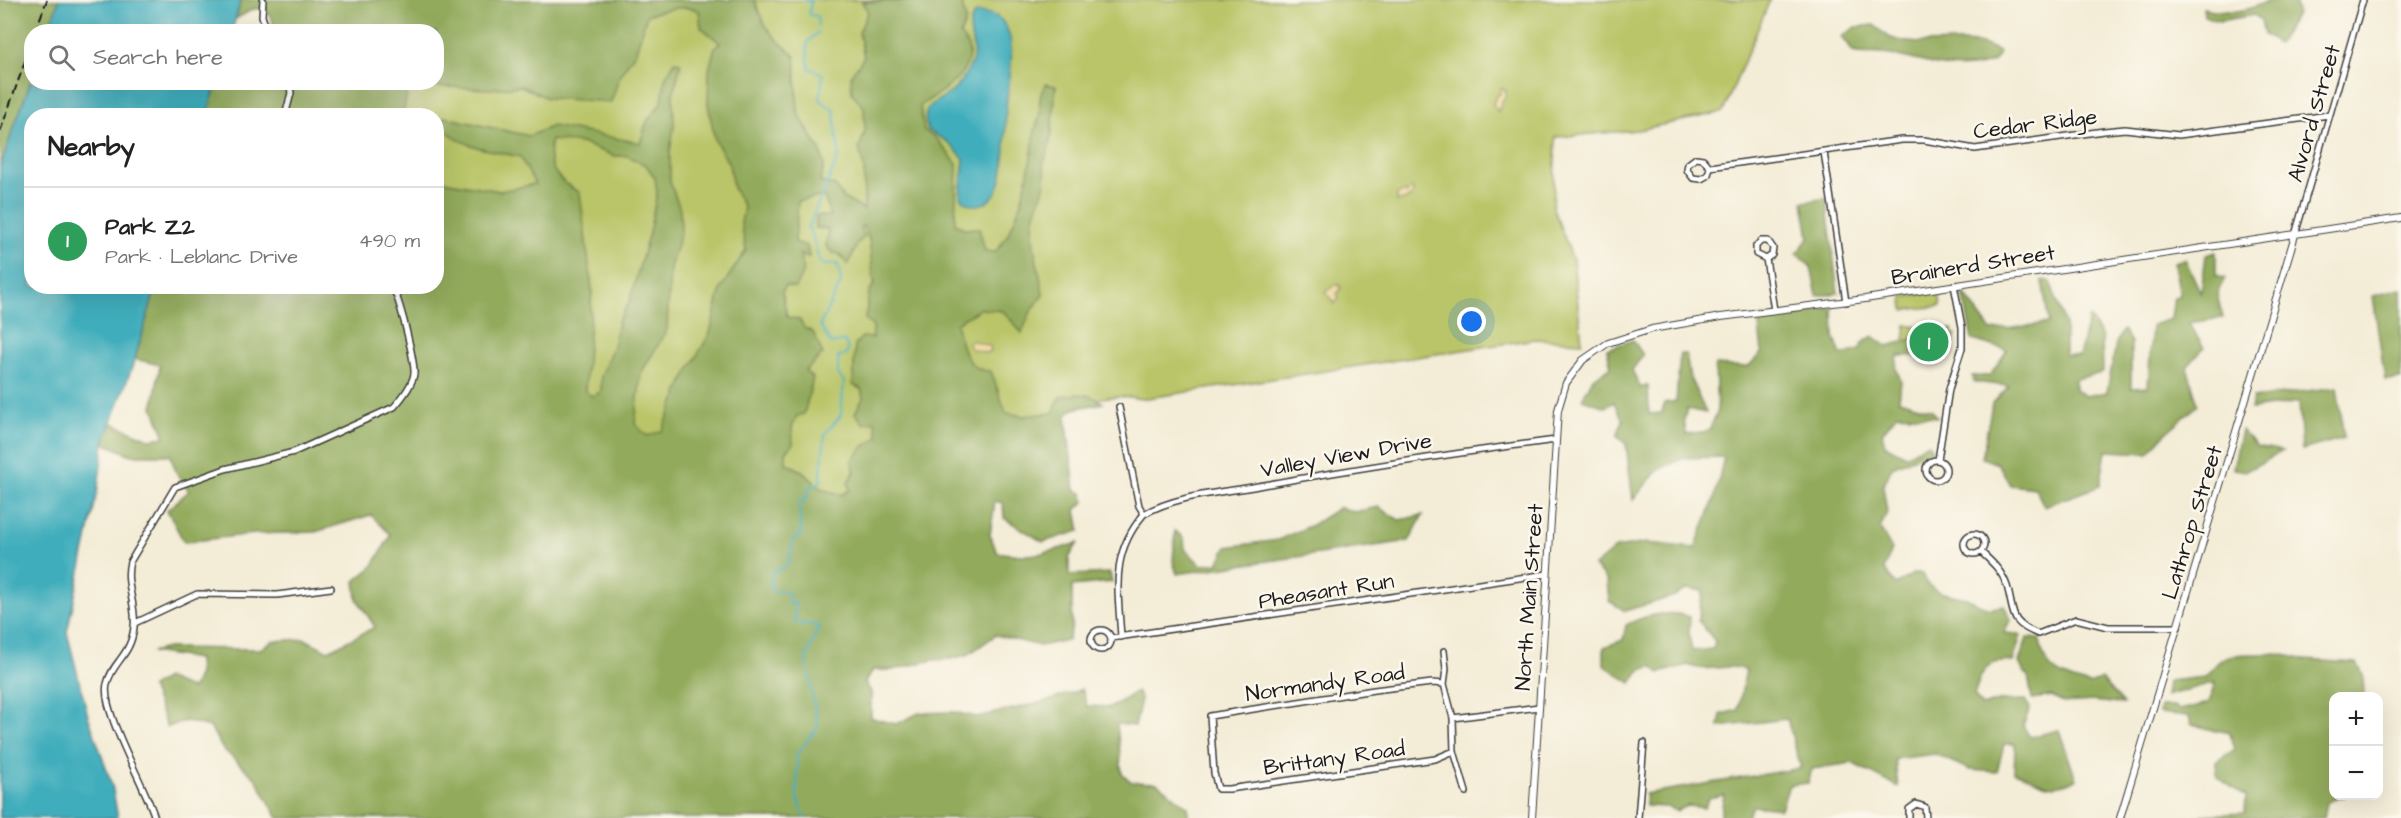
<!DOCTYPE html>
<meta charset="utf-8">
<style>
:root{--surface:#fff;--page:#f2f2f2;--text:#222;--muted:#767676;--line:#e0e0e0;--accent:#1f6fb2}
body{margin:0;font-family:"Architects Daughter",sans-serif;background:var(--page);color:var(--text)}
.controls{position:absolute;right:18px;bottom:18px;display:grid;overflow:hidden;border-radius:12px;box-shadow:0 6px 24px #0002}
.controls button{width:54px;height:54px;display:grid;place-items:center;padding:0;border:0;border-bottom:2px solid var(--line);background:var(--surface);color:var(--text);font:30px sans-serif}
.you{position:absolute;left:1472px;top:322px;width:21px;height:21px;margin:-15px;border:4px solid #fff;border-radius:50%;background:#1a73e8;box-shadow:0 0 0 9px #1a73e833}
.badge{display:grid;place-items:center;width:39px;height:39px;border-radius:50%;background:var(--accent);color:#fff;font-size:20px;font-weight:700}
.pin{position:absolute;translate:-50% -50%;border:3px solid #fff;box-shadow:0 2px 6px #0006}
.list{margin:0;padding:0;list-style:none}
h2{display:flex;justify-content:space-between;align-items:center;height:78px;margin:0;padding:0 24px;font-size:26px}
h2 small{font-size:20px;font-weight:400;color:var(--muted)}
.list li{display:grid;grid-template-columns:39px 1fr auto;gap:18px;align-items:center;box-sizing:border-box;height:108px;padding:0 24px;border-top:2px solid var(--line)}
.list b{display:block;font-size:22px;white-space:nowrap}
.list p{margin:0;font-size:20px;white-space:nowrap;color:var(--muted)}
.list em{font-size:20px;font-style:normal;color:var(--muted)}
.icon{flex:none;width:33px;height:33px;fill:none;stroke:currentColor;stroke-width:2;stroke-linecap:round;stroke-linejoin:round}
.map{position:relative;flex:none;width:2401px;height:818px;overflow:hidden}
.search{position:absolute;background:var(--surface);box-shadow:0 6px 24px #0002;left:24px;top:24px;width:420px;height:66px;display:flex;align-items:center;gap:15px;box-sizing:border-box;padding:0 21px;border-radius:24px;color:var(--muted);font-size:22px}
.panel{position:absolute;background:var(--surface);box-shadow:0 6px 24px #0002;left:24px;top:108px;width:420px;height:186px;border-radius:24px}
.map>svg:first-child{display:block}
.green{fill:#b9c567;stroke:#6a7042;stroke-width:1.5}
.forest{fill:#92aa5c;stroke:#57633c;stroke-width:1.5;fill-rule:evenodd}
.sand{fill:#eeda9e;stroke:#857b5d;stroke-width:1.5}
.water{fill:#3fadbc;stroke:#2e646c;stroke-width:1.5}
.lines{fill:none;stroke-linecap:round;stroke-linejoin:round}
.stream{stroke:#3fadbc;stroke-width:2}
.minor-casing{stroke:#3c3b38;stroke-width:8}
.tertiary-casing{stroke:#3c3b38;stroke-width:8}
.minor{stroke:#fff;stroke-width:5}
.tertiary{stroke:#fff;stroke-width:6}
.rail{stroke:#1c1c1c;stroke-width:2;stroke-dasharray:9 4.5;stroke-linecap:butt}
.labels{text-anchor:middle;stroke-width:5;stroke-linejoin:round;paint-order:stroke}
.street-label{font-size:22px;fill:#1c1c1c;stroke:#fbf7ec}
</style>
<div class="map">
<svg width="2401" height="818" viewBox="0 0 2401 818">
<rect width="100%" height="100%" fill="#fbf7ec"/>
<filter id="ink" filterUnits="userSpaceOnUse"><feTurbulence type="fractalNoise" baseFrequency=".0167" numOctaves="2"/><feDisplacementMap in="SourceGraphic" scale="12" xChannelSelector="R" yChannelSelector="G"/><feConvolveMatrix kernelMatrix="1 2 1 2 8 2 1 2 1" color-interpolation-filters="sRGB"/></filter>
<filter id="wash" filterUnits="userSpaceOnUse"><feTurbulence type="fractalNoise" baseFrequency=".008" numOctaves="4" result="noise"/><feDisplacementMap in="SourceGraphic" scale="24" xChannelSelector="R" yChannelSelector="G"/><feGaussianBlur stdDeviation="1.35" result="paint"/><feColorMatrix in="noise" values="0 0 0 0 0 0 0 0 0 0 0 0 0 0 0 0 0 1.4 0 .05"/><feComposite in="paint" operator="in"/></filter>
<g filter="url(#wash)">
<rect width="100%" height="100%" fill="#f3ecd6"/>
<path class="green" d="M649,0H1770L1723,112L1638,130L1556,137L1553,208L1573,260L1582,342L1535,339L1141,399C1109,392 1082,401 1054,415L877,433L878,437C854,454 863,461 848,482L850,490L842,495L822,489L802,471L786,463V452L793,444L616,458L437,204L436,116H397L403,83L436,82Z
M1939,291L1941,306L1904,310L1903,297Z
M1906,325L1956,334L1950,355L1903,350Z"/>
<path class="forest" d="M0,0H59L48,31L32,32L31,80L0,167Z
M241,0H755C763,28 774,38 795,56L798,113L821,152L824,166L820,182L835,186L843,198L864,210V168L859,148L865,132L864,107L852,93L851,75L864,57L859,32L868,12L862,2L961,0L966,21L960,35C962,38 967,43 968,47C976,73 937,94 920,106L924,130L936,138L957,164L955,223L965,229L979,228L985,251L995,252C1021,225 1030,168 1035,131C1035,127 1038,123 1039,118C1042,102 1036,100 1046,84L1056,86C1053,111 1054,142 1043,164C1050,182 1040,196 1035,214C1028,239 1040,269 1043,294L1029,315L1022,333L1003,311L980,309L956,323C962,344 964,371 991,371L1006,413L1024,416L1053,413L1060,397C1075,393 1090,392 1103,403L1073,409L1066,416L1075,490L1082,493L1085,501L1076,510L1080,531L1043,542L1004,518L1003,503L995,501L990,535L997,552C1030,559 1047,553 1078,543L1069,558V575L1110,573L1112,582L1072,586V627L1068,640L1040,646L996,635L969,654L951,659L933,660L892,670H873L865,682L871,692V718L896,724L919,713L953,712L977,717L1048,701L1082,689L1087,706L1112,707L1137,691L1141,699L1135,726L1117,724L1122,774L1132,782L1157,783L1188,807V818H278L256,779L222,748L210,727L186,721L167,727L151,687L166,678L192,689L199,674L198,659L152,652L168,648L260,649L273,641L305,639L328,651L375,627L357,599L355,581L372,567L391,535L371,515L315,532L254,534L184,542L167,510L189,491L177,474L170,455H131L104,443L110,422L149,439L165,437L153,407L160,365L134,359L156,287L436,286L437,180L500,191L535,184L520,157C490,150 464,149 441,126L444,117L529,136L553,126L640,143L647,121L662,102L665,78L675,61L681,64L673,94L674,127L670,151V182L680,209L681,231L670,268L667,330L641,373L635,424L647,436L662,431L685,377L710,333L721,288L746,250L741,223L744,207L733,188L729,164L715,140L708,104L709,70L715,47L720,43L701,27L699,11C684,4 663,10 647,15L636,51L620,75L611,102L547,98L521,86L489,89L410,85L402,115H207L217,83L436,82V32L277,31L266,8L253,9L236,19ZM551,140L581,143L615,156H627L646,165L655,178L657,193L649,233L629,303L618,321L614,343L601,377V392L592,396L585,391L592,290L580,193C557,180 545,167 551,140ZM824,196L830,216H816V228L828,229L826,246L833,253L839,254L848,265L858,243L865,236L860,227L863,226C874,241 869,265 875,283L869,293L865,319L873,327V338L862,337L855,345L853,385L861,389L863,398L855,413L864,424L875,421L878,437L862,448L852,461L855,472L848,482L850,490L842,495L822,489L802,471L786,463V452L793,444L792,427L797,416L804,414L813,378L805,371L823,354L813,332L804,328L800,320L787,317L782,291L786,286L795,288L804,270L800,255L809,257L807,246L795,242L798,201Z
M2269,0H2287L2296,4L2297,13L2278,44L2264,35L2261,20L2254,15L2219,21L2204,16L2203,8C2229,13 2244,14 2269,0Z
M1874,25C1879,29 1884,34 1889,37C1921,52 1972,31 1999,52L1995,61C1951,78 1925,58 1883,54C1872,52 1861,56 1851,51L1849,45L1841,37L1856,27Z
M1826,198L1838,293L1817,296L1811,267L1797,254L1809,237L1803,202Z
M2216,252V275L2225,278L2217,294L2223,318L2188,323L2204,348L2187,367L2198,405L2168,431L2148,453L2106,451L2100,486L2044,506L2035,488L2010,485L1998,464L1982,458L1992,404L2009,386L1974,382L1972,376H1990L2007,350L1972,340L1963,292L1991,331L2049,323L2042,280L2050,281L2065,324V355L2079,356L2089,317L2102,337L2103,373L2075,379V390L2085,396L2107,392L2116,343L2123,330L2131,342V388L2148,387L2152,325L2171,319L2174,297L2180,296L2174,262L2185,259L2201,293L2206,255Z
M2401,289V379L2385,380L2373,296Z
M1833,308L1834,337L1841,355L1860,350L1862,343L1873,336L1887,346L1952,329L1953,354L1898,356L1896,368L1901,381L1899,400L1932,410L1937,417L1897,414L1882,433L1885,445L1906,456L1928,443L1932,450L1892,467L1883,487L1887,512L1880,529L1892,549L1884,569L1896,585L1914,573H1923L1927,584L1939,592L1966,598L1990,609L2004,605L2011,620L2004,633L2021,635L2013,662C1985,659 1982,671 1974,695L1982,706L1998,701L2025,700L2030,708L2023,726L2030,737L2059,730L2076,779C2047,794 2041,780 2014,772L2015,744H2004L1997,772L1970,770L1935,754L1895,759L1898,787L1852,763L1812,769L1808,783L1789,785L1781,809L1753,806L1746,818H1720L1724,795L1708,798L1705,808L1687,806L1676,811L1668,807L1646,806L1645,794L1801,768L1787,719L1719,727L1721,714L1738,710L1746,670C1727,662 1707,674 1688,665L1659,673L1652,666L1639,671L1631,683L1604,665V647L1623,640L1626,625C1646,615 1669,610 1690,617L1689,635L1692,651L1713,649L1715,641L1698,620L1703,591L1688,589L1672,597L1625,611L1609,601L1607,581L1594,566L1616,548L1647,543L1695,548L1714,500L1724,457L1684,458L1658,470L1633,500L1626,444L1617,436L1623,420L1614,402L1606,407L1582,399L1593,378L1611,367L1607,349L1633,340L1643,355L1632,370L1641,388L1648,385L1649,414L1662,413L1664,403L1676,401L1680,354H1686L1690,378L1706,413L1687,409L1684,419L1686,434L1709,431L1717,412L1715,365L1748,367L1762,352L1758,318Z
M2337,387L2344,438L2302,450L2299,402L2251,409L2253,398Z
M2241,430L2256,446L2283,451L2246,471L2233,469Z
M1340,507L1354,512L1378,507L1399,520L1423,515L1409,541L1177,574L1173,562L1175,531L1184,538L1185,549L1201,565L1218,563L1227,547L1278,540L1312,525Z
M2027,638L2040,639C2043,672 2062,677 2091,685L2101,679L2123,704L2093,701L2064,703L2052,696L2032,699L2028,676L2024,673L2019,662Z
M2276,653L2305,660L2357,663L2363,675L2364,696H2334V796H2346L2327,802L2324,818H2201L2202,815L2245,813L2246,797L2217,777L2216,762L2235,749L2229,731H2215L2191,724L2189,716L2159,713L2160,706H2174L2179,710L2209,703L2215,682L2166,696L2168,681L2205,677C2210,672 2216,663 2222,659C2238,651 2259,656 2276,653Z"/>
<path class="sand" d="M1501,88L1506,90V97L1502,101L1498,112L1493,104L1496,96L1500,94Z
M1409,189H1413L1412,197L1397,202V195L1403,192L1407,194Z
M1335,285H1339L1341,288L1337,294L1339,299L1334,304L1326,292Z
M971,340L990,346L991,351L986,353L971,349L968,343Z"/>
<path class="water" d="M59,0H241L232,31H48Z
M976,13C1028,8 1008,81 1006,108C1004,129 1012,207 975,205C968,205 964,202 960,196L964,159L948,142L928,130C917,102 942,102 955,89C960,83 966,73 970,66C981,48 961,29 976,13Z
M31,80L32,82L217,83L207,115L32,116V286L156,287L135,359L104,443L97,494L67,632L88,716L112,785L118,818H0V167Z"/>
<g class="lines">
<path class="stream" d="M803,0L811,2L809,15L817,16L818,26
M805,818L797,797V754L818,727L806,658L819,626L794,622L796,603L789,604L788,592L771,591V573L788,565L794,538L801,536L799,502L807,499L808,488L820,483L825,434L841,415L844,382L838,374V357L846,355L848,349L845,341L831,344L820,325L841,282L838,264L822,265C814,254 817,239 808,228L839,155L834,110L820,100L823,74L809,68L807,43L818,32"/>
</g>
</g>
<g filter="url(#ink)">
<g class="lines">
<defs>
<path id="minor" d="M263,0L262,16L267,32
M285,116L291,93L289,82
M1824,152L1846,302
M1710,167L1708,175L1701,179L1693,178L1687,170L1688,164L1696,158L1703,159L1710,167L1902,140H1924L1975,149L2104,131L2125,129L2179,135L2329,115
M2295,235L2363,0
M1766,259L1756,254V246L1761,241H1768L1773,248L1772,255L1766,259L1774,310
M1119,407L1139,506L1144,514C1110,554 1118,588 1121,637
M1926 470a10 10 0 1 1 20 0a10 10 0 1 1-20 0Z
M1938,460L1949,389L1962,348V327L1954,285
M1144,514C1177,495 1221,493 1258,486C1357,468 1456,453 1556,440
M1964 544a10 10 0 1 1 20 0a10 10 0 1 1-20 0Z
M1981,552C1992,562 2002,571 2007,586C2015,613 2008,622 2038,634L2076,619L2108,627H2178
M135,623L197,594L277,595L331,588
M1091 640a10 10 0 1 1 20 0a10 10 0 1 1-20 0Z
M1111,638L1547,574
M1444,651L1446,669L1444,684L1453,718L1454,751L1466,792
M1444,684L1432,683L1374,690L1210,716L1214,773L1218,789H1229L1435,759L1454,751
M1453,718L1539,707
M155,818C146,787 100,710 107,684C112,662 131,656 134,627C137,605 124,583 130,562L175,487L225,469L294,452L394,407C402,398 412,386 414,374C415,363 399,293 391,286
M1638,818L1644,743
M1909,818V809L1916,804L1925,807L1926,818"/>
<path id="tertiary" d="M1532,818L1558,410L1566,383L1583,360L1608,343L1652,329L1721,317L1865,299L2401,218
M2120,818L2295,235"/>
</defs>
<use href="#minor" class="minor-casing"/>
<use href="#tertiary" class="tertiary-casing"/>
<use href="#minor" class="minor"/>
<use href="#tertiary" class="tertiary"/>
<path class="rail" d="M35,32L47,0
M0,132L32,42"/>
</g>
</g>
<g class="labels">
<g class="street-label">
<text transform="translate(2313 113) rotate(-74)" y="8">Alvord Street</text>
<text transform="translate(2035 123) rotate(-7)" y="8">Cedar Ridge</text>
<text transform="translate(1973 264) rotate(-9)" y="8">Brainerd Street</text>
<text transform="translate(1346 454) rotate(-10)" y="8">Valley View Drive</text>
<text transform="translate(2191 522) rotate(-73)" y="8">Lathrop Street</text>
<text transform="translate(1326 590) rotate(-9)" y="8">Pheasant Run</text>
<text transform="translate(1528 597) rotate(-86)" y="8">North Main Street</text>
<text transform="translate(1325 682) rotate(-8)" y="8">Normandy Road</text>
<text transform="translate(1334 757) rotate(-8)" y="8">Brittany Road</text>
</g>
</g>
</svg>
<div class="controls">
<button>+</button>
<button>−</button>
</div>
<div class="you"></div>
<div class="pin badge" style="left:1929px;top:342px;background:#2e9e5b">1</div>
<div class="search"><svg class="icon" aria-label="search" viewBox="0 0 24 24"><circle cx="10" cy="10" r="6"/><path d="M15 15l6 6"/></svg>Search here</div>
<section class="panel">
<h2>Nearby<small></small></h2>
<ul class="list">
<li><span class="badge" style="background:#2e9e5b">1</span><div><b>Park Z2</b><p>Park · Leblanc Drive</p></div><em>490 m</em></li>
</ul>
</section>
</div>
